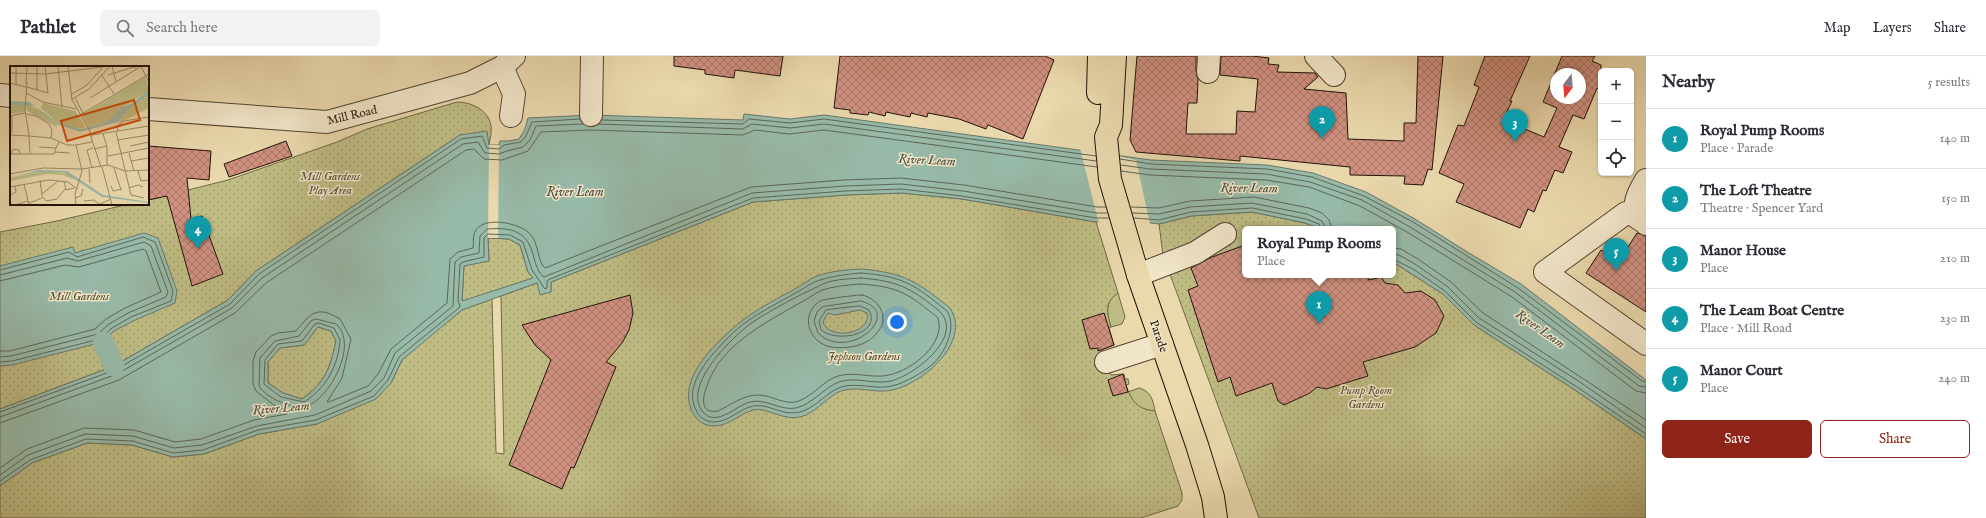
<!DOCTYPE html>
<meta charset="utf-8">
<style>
:root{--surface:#fff;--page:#f2f2f3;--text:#2b2b33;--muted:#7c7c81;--line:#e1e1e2;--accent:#8f2418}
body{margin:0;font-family:"IM FELL English",serif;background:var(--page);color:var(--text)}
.controls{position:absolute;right:12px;top:12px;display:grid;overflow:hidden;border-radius:6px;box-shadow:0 1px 3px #0004}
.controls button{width:36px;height:36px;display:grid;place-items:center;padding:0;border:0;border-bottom:1px solid var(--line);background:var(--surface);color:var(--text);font:20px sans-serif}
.compass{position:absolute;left:1550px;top:12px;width:36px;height:36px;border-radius:50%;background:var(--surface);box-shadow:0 1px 3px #0004;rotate:196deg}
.you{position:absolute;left:897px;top:266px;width:14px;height:14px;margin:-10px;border:3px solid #fff;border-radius:50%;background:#1a73e8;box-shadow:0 0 0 6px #1a73e833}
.badge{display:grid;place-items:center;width:26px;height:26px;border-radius:50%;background:var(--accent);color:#fff;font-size:13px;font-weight:700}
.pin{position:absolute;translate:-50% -33px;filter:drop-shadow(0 1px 2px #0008)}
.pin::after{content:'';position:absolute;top:21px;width:14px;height:12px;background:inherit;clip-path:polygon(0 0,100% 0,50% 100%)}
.popup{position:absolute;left:1242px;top:170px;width:154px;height:52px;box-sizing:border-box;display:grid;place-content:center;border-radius:6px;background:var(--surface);filter:drop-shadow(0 1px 3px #0005);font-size:13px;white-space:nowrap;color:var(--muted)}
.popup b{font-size:15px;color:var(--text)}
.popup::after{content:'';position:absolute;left:50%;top:100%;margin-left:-8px;border:8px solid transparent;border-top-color:var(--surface)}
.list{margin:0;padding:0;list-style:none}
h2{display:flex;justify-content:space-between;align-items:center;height:52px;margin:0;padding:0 16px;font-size:17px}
h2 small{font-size:13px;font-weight:400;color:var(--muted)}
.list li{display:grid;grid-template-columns:26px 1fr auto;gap:12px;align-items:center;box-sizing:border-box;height:60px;padding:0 16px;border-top:1px solid var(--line)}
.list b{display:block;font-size:15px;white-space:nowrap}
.list p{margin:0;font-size:13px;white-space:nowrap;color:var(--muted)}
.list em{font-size:13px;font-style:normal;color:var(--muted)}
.actions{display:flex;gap:8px;padding:12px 16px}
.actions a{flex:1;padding:9px 0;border:1px solid var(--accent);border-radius:6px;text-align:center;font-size:14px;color:var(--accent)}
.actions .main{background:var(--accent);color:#fff}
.icon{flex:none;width:22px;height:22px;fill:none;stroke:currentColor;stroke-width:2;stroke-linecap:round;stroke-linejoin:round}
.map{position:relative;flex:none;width:1646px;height:462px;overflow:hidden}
header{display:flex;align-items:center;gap:24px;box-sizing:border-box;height:56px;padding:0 20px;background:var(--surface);border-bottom:1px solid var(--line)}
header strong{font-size:19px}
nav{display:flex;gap:22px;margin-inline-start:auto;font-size:14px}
.search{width:280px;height:36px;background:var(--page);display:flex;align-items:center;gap:10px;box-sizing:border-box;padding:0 14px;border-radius:6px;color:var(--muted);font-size:15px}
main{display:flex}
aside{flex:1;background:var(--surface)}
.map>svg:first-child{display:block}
.green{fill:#bfbc84;stroke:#706846}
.park{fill:url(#park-dots);stroke:#706846}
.water{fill:#98baa9;stroke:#687769;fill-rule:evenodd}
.pier{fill:#ead9ad}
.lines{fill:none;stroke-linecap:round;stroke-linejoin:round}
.shore{stroke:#5c6658;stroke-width:1}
.canal{stroke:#98baa9;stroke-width:21}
.building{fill:url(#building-cross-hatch);stroke:#211308;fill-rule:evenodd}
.minor-casing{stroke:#534431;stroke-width:24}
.major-casing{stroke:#211308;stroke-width:24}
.minor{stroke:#f1e6ca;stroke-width:22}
.major{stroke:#ead9ad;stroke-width:22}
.labels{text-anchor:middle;stroke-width:3;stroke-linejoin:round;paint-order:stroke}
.street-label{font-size:12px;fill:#211308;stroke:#f1e6ca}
.park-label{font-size:12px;font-style:italic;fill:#584e33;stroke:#f1e6ca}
.water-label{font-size:13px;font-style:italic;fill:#4b4d40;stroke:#f1e6ca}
.inset-road{fill:none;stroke:#9a8a6b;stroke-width:1}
.view{fill:#ca4e0b;fill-opacity:0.15;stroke:#ca4e0b;stroke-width:2}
.inset-edge{fill:none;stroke:#211308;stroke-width:2}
</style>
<header>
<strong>Pathlet</strong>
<div class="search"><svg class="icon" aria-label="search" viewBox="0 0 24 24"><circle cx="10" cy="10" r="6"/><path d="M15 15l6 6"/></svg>Search here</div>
<nav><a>Map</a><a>Layers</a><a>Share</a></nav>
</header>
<main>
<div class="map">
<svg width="1646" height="462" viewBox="0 0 1646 462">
<defs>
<pattern id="park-dots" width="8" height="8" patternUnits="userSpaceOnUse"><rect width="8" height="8" fill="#bfbc84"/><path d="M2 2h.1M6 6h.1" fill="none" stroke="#a4a170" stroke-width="1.8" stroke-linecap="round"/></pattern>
<pattern id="building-cross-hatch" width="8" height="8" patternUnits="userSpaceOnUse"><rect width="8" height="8" fill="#d09180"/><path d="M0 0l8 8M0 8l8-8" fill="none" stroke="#a87567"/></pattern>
</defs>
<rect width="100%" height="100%" fill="#ead9ad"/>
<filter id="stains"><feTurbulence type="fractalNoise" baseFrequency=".005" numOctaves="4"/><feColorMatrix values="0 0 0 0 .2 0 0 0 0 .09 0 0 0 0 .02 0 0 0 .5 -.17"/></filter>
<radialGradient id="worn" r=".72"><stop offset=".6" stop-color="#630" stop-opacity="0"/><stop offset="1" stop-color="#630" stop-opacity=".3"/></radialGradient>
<path class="green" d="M1118,237L1125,261L1122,268L1111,271C1107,257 1104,246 1118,237Z
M1139,332C1151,335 1153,344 1155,355C1141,354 1134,349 1128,336Z"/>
<path class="park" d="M457,46C471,46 489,54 491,70C492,76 490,83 489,89L460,79L256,215L228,244L114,310L0,353V176L57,165L129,148H148V144L228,124L337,86L367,73Z
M901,137L962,143L1096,166L1118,237C1104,246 1107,257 1111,271L1109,272L1114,289L1101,294L1111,319L1124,318L1125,323H1128L1129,328L1126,329C1132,346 1137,353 1155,355L1182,437V444L1178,450L1141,462H0V430L32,407L87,387L132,389L173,401L204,398L259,378L317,368L391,327L402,304L428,281L462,254L492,243L496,397L504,398L501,240L537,227L551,236V226L753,146L845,139Z
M1252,156L1305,167L1321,173H1245V219H1393V206L1443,238L1474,269L1575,334L1646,383V462H1259L1163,199L1159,168L1191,160Z
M488,182L509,183L520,189L528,216L533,222L462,246L464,209L489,205Z
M318,271L331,275L336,285C330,312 326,326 302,343L283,337L268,327V306L280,292L304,289Z"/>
<path class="water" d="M744,58L790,63L824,59L1151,104L1267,109L1313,117L1366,136L1415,163L1469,197L1521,228L1646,324V383L1575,334L1474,269L1443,238L1393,206V173H1321L1305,167L1252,156L1191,160L1159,168L1144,166H1096L962,143L901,137L845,139L753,146L551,226V236L540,239L537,227L462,254L402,304L391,327L376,343L317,368L259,378L204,398L173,401L132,389L87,387L32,407L0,430V353L114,310L228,244L256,215L460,79L487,75L489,89H499L500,85H508L519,83L525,73L528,62L591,59L743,64ZM488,182L509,183L520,189L528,216L533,222L462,245L464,210L489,205ZM318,271L331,275L336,285C330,312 326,326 302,343L283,337L268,327V306L280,292L304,289Z
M144,177L158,182L177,235L175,247L133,265L114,275L103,286L12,309L0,310V210L73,191L75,197Z
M861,213C905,217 916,225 950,252C972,286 922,328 892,334C875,338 858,329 841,335C828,340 819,353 806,359C785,368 767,350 753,354C739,358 729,370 714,370C706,370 698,366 694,359C675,328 709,294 730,275C749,257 771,246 793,234C801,230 809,223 817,220C831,215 846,214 861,213ZM860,254L867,257C872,278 829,285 823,266L828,257L835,259Z"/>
<path class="pier" d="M489,89H499L498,182H488Z
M1080,92L1136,104L1150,168H1099Z"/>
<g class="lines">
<path class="shore" d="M602,64L743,68L749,63L790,67L824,63L1096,100
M598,68L743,73L752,68L790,72L824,68L1096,105
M1120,103L1151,108L1267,113L1312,121L1364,140L1413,166L1518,232L1642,325L1646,326
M1121,109L1150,113L1266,118L1310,126L1362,144L1410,171L1515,236L1639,330L1646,331
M1121,115L1150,119L1266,124L1309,131L1360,150L1407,176L1512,241L1636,335L1646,337
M1131,151L1159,152L1190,145L1254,141L1309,152L1322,157L1329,164L1332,173
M1132,157L1159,158L1190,151L1252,147L1307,158L1322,165L1326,173
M1134,162L1159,164L1191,156L1252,152L1306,163L1319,168L1321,173
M1393,192L1401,193L1418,203L1451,226L1483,257L1646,364
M1393,198L1399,199L1415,208L1448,231L1479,262L1580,326L1646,372
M1393,203L1413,213L1445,235L1476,266L1577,331L1646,378
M0,214L69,196L77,201L143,181L155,186L173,235L171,245L131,261L112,272L100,283L12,305L0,306
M861,217C903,220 915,229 947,255C957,270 946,295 934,307C924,316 905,327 892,330C875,334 858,326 841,331C827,336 817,350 803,355C784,362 770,347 753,350C739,353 729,366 714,366C707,366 700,362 697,356C680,327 716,294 735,275C754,258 777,248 799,235C805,232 812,226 820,224C834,220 847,218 861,217Z
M0,219L67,202L78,205L144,186L151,190L168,236L166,241L128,257L109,268L98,278L11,300L0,301
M861,222C897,225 909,231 937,253C968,278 915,319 891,325C873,329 856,320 839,326C823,332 813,348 796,352C780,355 766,342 750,346C737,349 716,372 703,356C681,330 733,280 753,266C771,254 799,239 819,230C831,223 847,223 861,222Z
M0,225L65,209L79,211L143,193L146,195L161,236L125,252L106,263L95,273L10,295H0
M861,228C900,231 909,238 938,262C946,288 912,314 889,319C872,323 856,315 838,320C823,325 814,339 799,345C785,350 772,339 758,339C743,339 731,349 718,355C688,360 713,314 720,305C741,279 770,264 798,248C806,244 814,238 822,234C835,230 848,229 861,228Z
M862,239C880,243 891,263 876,278C865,291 846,293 831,291C809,287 799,259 820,245C823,243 856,239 862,239Z
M861,245C906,257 848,307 818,277L814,265L817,256L822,251Z
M860,250L869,254C882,279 836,287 821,274L819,265L826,254Z
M316,263L336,268C359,288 330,343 305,351C299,353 290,349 284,347C276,345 264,338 259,330L260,302L275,285L299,280L311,265Z
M319,267L334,272L340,284C338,311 326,332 304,346L281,341L264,328L265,304L278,288L302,285L314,269Z
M0,356L115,314L230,248L259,218L461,83L482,80L487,92L499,93L504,89L521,86L526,80L532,66L580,63
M0,361L117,318L232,252L262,222L463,88L478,86L485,97L499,98L507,95L523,91L530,84L536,70L584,68
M0,367L119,324L235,257L266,227L466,94L474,93L484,103L502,104L528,95L541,76L591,74L743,79L755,74L789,78L824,74L1097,111
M0,412L27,393L84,372L134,374L175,386L201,383L254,364L287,358V354L275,350L256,335L253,328V305L256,296L271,280L278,277L296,275C311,257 317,249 340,263L351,283L342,322L327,346H329L368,330L378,318L391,293L447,247L450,203L458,196L473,192C474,186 472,180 476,174C485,160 519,167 529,177C539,185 537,206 545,212L751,131L844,124L901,122L964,129L1097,151H1106
M0,419L28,399L85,378L133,380L174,392L202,389L257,370L315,359L371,335L384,322L395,297L453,250L455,206L461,201L479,197L480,180L487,173C512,171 528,175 534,202C536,209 538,217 544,221L752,137L845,130L901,128L963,135L1097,157H1107
M0,425L30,404L86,383L133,385L173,397L203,394L258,374L316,364L374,340L388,324L399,301L460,251L458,244L460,208L463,206L484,201V182L488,178L510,179L523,186L532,214L545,233L547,232V225L550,223L753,142L845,135L901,133L962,140L1096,162H1109"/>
<path class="canal" d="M103,286L114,310"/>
</g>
<path class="building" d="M674,0H783L780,20L735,14L734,22L705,18V14L674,10Z
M840,0H1045L1054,4L1023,83L988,69L986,73L959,63L928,57L927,61L911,57L910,61L886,56L885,60L869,56L868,59L850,57V54L834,52Z
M1137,0H1196V15L1198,23L1197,47H1188L1186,78H1236L1237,55L1255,56L1258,23L1220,19L1221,0H1252L1269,2L1268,8L1279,9L1277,16L1315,17L1318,21L1304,33L1346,37L1348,83L1404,85V67H1416L1418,0H1443L1432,114L1428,113L1423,129L1404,128L1405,120L1350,119V111L1240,100V105L1136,96L1130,84Z
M1485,0H1530L1510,45H1512L1503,64L1544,81L1557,52L1543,46L1562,0H1595L1592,5L1601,9V34L1597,32L1584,63L1573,59L1559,91L1572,96L1563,117L1555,114L1546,135L1543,134L1534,156L1528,153L1520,172L1456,146L1464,128L1439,117L1458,69L1464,70L1479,31L1474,29ZM1556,18H1580V42H1556Z
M286,85L292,100L229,121L224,108Z
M148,90L211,95L209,124L187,122L191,163L202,160L223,218L192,230L167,140L148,144Z
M1637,177L1646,180V256L1586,217L1601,194L1619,205Z
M1245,189V219H1366L1369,224L1381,221L1385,227L1398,229L1405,237L1421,235L1435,244L1444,260L1436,277L1415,291L1363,306L1368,320L1326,333L1317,331L1310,337L1284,349L1278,345L1272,327L1236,340L1230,321L1218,326L1188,234L1198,230L1191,212L1212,201Z
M630,239L633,257L629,274L622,287L606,306L616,311L574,412L571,411L562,433L509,409L551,304L535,289L522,269Z
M1104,257L1114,289L1098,295V292L1090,293L1082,264Z
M1123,318L1128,336L1113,340L1108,324Z"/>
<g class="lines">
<defs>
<path id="minor" d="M1316,0L1334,19
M502,11L514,38L511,60
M1208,16L1209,0
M0,39L11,40
M148,53L327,66L470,27L502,11L514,0
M591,59L592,0
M1646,124C1636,140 1629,154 1646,168
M1644,166L1632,158L1626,157L1545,216L1646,288
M1138,219L1195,197L1225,178
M1106,306L1162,288"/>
<path id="major" d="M1115,0L1111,69L1106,81L1110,123L1138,219L1197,389L1213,441L1216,462
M1098,37L1099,0"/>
</defs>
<use href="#minor" class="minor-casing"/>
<use href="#major" class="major-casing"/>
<use href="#minor" class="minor"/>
<use href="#major" class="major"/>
</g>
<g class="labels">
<g class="street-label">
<text transform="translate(352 59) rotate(-13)" y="4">Mill Road</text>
<text transform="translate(1159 280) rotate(71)" y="4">Parade</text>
</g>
<g class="park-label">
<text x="330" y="124">Mill Gardens<tspan x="330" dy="14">Play Area</tspan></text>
<text x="79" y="244">Mill Gardens</text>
<text x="864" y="304">Jephson Gardens</text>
<text x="1366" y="338">Pump Room<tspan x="1366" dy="14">Gardens</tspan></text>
</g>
<g class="water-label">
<text transform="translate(927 103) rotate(3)" y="5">River Leam</text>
<text transform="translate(1249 131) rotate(1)" y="5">River Leam</text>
<text x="575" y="140">River Leam</text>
<text transform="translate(1541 272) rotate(35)" y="5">River Leam</text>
<text transform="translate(281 351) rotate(-5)" y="5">River Leam</text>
</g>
</g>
<g transform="translate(10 10)">
<rect width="139" height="139" fill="#ead9ad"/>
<path d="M36,105L56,107L68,115L53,109L37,108L0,115V112Z" fill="#bfbc84"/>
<path d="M135,11L139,24L109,44L106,52L102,51L95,57L79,61L72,49ZM139,28V42L107,58L121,42ZM33,37L65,45L76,61L66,63L48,57L31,42ZM0,38H15V46L0,48ZM16,38L35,47L47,59V61L17,45Z" fill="#bfbc84"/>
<path d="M139,24V28L121,42L108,56L70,66L47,58L24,40L0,38V35L19,36L48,57L71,63L95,57L111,42L121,38ZM29,104L57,105L93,129L139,136V137L92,131L54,106H28L0,112Z" fill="#98baa9"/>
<path class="inset-road" d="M48,0L52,41M58,0L62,34L79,63L82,74M102,0L106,15M131,0L139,17M0,7L35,8L92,1M91,8L104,28M98,9L124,1L126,3M0,17L16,21M16,18L17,0M6,19V0M17,21L38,27L35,0M27,24V0M16,27L33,36L66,43M62,28L77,19L94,0M65,32L73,47M80,32L130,1M62,33L79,23L100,0M16,48L26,50L39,58L42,64L41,72M70,49L139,8M0,50L15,47M108,65L107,60L114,55L139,51M106,66L121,129L134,132M2,67V49M93,68L97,81V99M0,69L19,70L15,44L17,16M81,71L82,69L139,60M82,74L91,101M107,74L139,69M120,80L139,76M29,81L46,82L49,76M84,83L97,80M45,86L60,87M20,87L19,70L41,72L57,79H66M119,87L124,105M0,88H44L46,82M1,88L3,83L9,84L10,88M98,90L139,82M121,95L139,92M92,101L102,139M82,102L77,84L83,82M104,102L111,124M79,103L80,117M128,105L131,115L139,114M0,108L33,102L72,103L98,99L115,105L139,104M30,114L32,130L36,135L47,133L55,123M54,115L56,124L64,122M14,118L19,139M101,120L103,125L112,123M0,121L39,114L58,116L67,123M119,122L128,119L133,121M32,128L48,115M0,129L6,126L5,120M65,132L71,130L73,123M74,135L84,134L89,138M19,137L32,132M5,139L18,135M66,139L65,128L72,105L66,79L82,76M88,139L101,133"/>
<path class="view" d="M124,34L130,54L57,75L51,55Z"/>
<rect width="139" height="139" class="inset-edge"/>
</g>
<rect width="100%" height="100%" filter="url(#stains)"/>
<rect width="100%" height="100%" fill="url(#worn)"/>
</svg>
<div class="controls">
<button>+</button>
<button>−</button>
<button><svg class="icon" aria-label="locate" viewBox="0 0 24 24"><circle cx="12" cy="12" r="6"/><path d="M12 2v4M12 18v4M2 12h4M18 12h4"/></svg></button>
</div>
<svg class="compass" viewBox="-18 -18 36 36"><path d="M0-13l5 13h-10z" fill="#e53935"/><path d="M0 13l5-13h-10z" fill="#7c7c81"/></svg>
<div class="you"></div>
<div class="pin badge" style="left:1319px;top:268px;background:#0f9aa8">1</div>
<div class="popup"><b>Royal Pump Rooms</b>Place</div>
<div class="pin badge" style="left:1322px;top:83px;background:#0f9aa8">2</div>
<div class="pin badge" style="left:1515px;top:86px;background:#0f9aa8">3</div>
<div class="pin badge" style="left:198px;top:193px;background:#0f9aa8">4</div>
<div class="pin badge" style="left:1616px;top:215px;background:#0f9aa8">5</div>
</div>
<aside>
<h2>Nearby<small>5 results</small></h2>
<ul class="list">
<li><span class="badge" style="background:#0f9aa8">1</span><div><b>Royal Pump Rooms</b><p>Place · Parade</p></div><em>140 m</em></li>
<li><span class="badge" style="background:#0f9aa8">2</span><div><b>The Loft Theatre</b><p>Theatre · Spencer Yard</p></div><em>150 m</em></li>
<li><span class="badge" style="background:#0f9aa8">3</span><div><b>Manor House</b><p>Place</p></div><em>210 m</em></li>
<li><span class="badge" style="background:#0f9aa8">4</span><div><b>The Leam Boat Centre</b><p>Place · Mill Road</p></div><em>230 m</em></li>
<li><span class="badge" style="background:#0f9aa8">5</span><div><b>Manor Court</b><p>Place</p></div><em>240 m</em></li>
</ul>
<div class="actions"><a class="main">Save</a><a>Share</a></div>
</aside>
</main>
